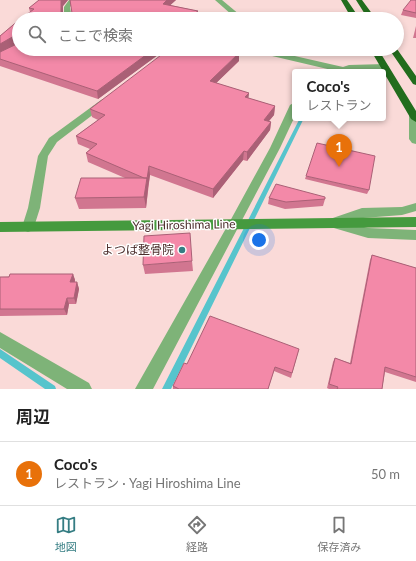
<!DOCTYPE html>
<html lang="ja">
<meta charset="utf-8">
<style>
:root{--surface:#fff;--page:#f2f2f2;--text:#222;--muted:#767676;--line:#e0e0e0;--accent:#357d83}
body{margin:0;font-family:Lato,"Noto Sans JP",sans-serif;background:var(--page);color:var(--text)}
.you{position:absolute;left:259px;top:240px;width:14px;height:14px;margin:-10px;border:3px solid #fff;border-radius:50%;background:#1a73e8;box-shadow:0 0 0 6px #1a73e833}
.badge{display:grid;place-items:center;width:26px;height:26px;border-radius:50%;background:var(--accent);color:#fff;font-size:13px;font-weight:700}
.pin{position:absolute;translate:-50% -33px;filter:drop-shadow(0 1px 2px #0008)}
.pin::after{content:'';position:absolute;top:21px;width:14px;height:12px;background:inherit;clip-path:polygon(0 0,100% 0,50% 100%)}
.popup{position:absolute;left:292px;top:69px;width:94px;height:52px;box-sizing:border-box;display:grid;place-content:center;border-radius:4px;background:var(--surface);filter:drop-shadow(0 1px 3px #0005);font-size:13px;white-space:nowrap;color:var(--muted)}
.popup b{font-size:15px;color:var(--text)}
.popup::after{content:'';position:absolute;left:50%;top:100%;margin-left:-8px;border:8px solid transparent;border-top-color:var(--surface)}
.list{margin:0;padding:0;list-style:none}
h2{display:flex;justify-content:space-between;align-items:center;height:52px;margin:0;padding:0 16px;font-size:17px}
h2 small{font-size:13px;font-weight:400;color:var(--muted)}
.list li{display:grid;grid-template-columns:26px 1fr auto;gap:12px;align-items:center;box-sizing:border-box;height:64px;padding:0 16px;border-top:1px solid var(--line)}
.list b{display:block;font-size:15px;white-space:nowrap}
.list p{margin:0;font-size:13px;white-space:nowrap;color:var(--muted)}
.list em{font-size:13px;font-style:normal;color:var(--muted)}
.icon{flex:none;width:22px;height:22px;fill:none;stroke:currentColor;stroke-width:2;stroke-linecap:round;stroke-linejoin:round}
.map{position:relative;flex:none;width:416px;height:389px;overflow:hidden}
.search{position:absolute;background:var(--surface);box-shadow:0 2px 6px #0003;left:12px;right:12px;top:12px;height:44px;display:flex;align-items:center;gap:10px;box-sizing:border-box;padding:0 14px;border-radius:22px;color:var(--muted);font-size:15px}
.sheet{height:116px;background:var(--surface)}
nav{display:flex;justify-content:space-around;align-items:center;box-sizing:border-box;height:56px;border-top:1px solid var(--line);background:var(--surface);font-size:11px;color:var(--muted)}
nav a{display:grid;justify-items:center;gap:2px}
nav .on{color:var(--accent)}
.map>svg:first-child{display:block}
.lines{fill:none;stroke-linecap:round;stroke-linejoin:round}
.stream{fill:#57c4cc;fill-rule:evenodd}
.street{fill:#7eb378;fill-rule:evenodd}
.secondary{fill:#459a3e;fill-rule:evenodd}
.highway{fill:#226d1d;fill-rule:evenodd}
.wall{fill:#d17690}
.shaded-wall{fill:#aa6076}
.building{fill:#f389a8;stroke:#aa6076}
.poi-dot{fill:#357d83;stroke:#fff;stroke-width:1.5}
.labels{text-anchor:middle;stroke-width:3;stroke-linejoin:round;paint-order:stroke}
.street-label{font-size:12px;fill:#4c2e2d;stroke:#fff}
.poi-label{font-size:12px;fill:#4c2e2d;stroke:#fff;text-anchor:end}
</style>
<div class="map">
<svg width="416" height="389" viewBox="0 0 416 389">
<rect width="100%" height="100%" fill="#fadad8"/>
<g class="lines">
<path class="stream" d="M360,70L369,71L371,72H356Z
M300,118H304L171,389H162Z
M0,349L55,386L56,389H45L0,358Z"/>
<path class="street" d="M69,0H76L70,7L72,19H64V7Z
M215,0H222L240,15L235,19H227L232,15Z
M250,49H264L343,67L349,65L385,64L389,67L385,70L336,72V71L251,51Z
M104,99L109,102L107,104L57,142L48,156L40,208L33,230L28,232L23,230L22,227L28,208L38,156L49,138L101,100Z
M295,102V116L280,148L153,389H135L229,223L270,148L290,105Z
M414,113L416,114V144L412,143L409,139V116Z
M416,203V211L402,215L363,218L348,223L368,228L416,230V240L368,238L327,226L326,223L327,220L362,208L402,207Z
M0,332L89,383L92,389H67L0,348Z"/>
<path class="secondary" d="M416,217V227L0,232V222Z"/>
<path class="highway" d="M341,0H347L360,19H352Z
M356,0H362L376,19H368Z
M370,49H378L416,111V122L411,119Z
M389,49H397L416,76V85L413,84Z"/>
</g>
<path class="wall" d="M38,0H68L63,6V13H72L70,0H176L170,5L198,11V18L30,12L29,8L38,1Z
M416,0V18L401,15L403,10Z
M19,20V49H166L98,99L0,66V36Z
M416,26V38H413Z
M239,61L216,83L249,93L248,98L275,106L274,115L269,121L271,122L270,130L247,161L243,160L213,198L150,175L146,208L79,209L75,198L125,178L88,162L86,153L90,149L78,144L76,136L98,120L92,117L90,109Z
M306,176L369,190L367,194L305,179Z
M269,198L325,199L323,206L285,209L268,204Z
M372,255L416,268V382L385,372L382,389H329L327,388L333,362L335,358L350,363L370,260Z
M192,261L193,271L145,274L143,265Z
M73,274L75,280V282H77L79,289L76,304H69L67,315L0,316V277Z
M299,349L291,378L274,371L268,389H173V386L187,364Z"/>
<path class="shaded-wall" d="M61,0H68L63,6V19L61,13Z
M167,0H176L164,11L163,4Z
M198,11V18L197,19H187Z
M14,36L16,44L0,53V44Z
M154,49H166L98,99L97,91Z
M239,53V61L210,89V81Z
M249,93L248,101L245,97Z
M275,106L274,115L263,128L264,120Z
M271,122L270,130L247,161V152Z
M244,151L243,160L213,198V189Z
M149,166L150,175L148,188L147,179Z
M147,178L148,189L146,208L144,197Z
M73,274L75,280L73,289L70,282Z
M77,282L79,289L76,304L74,298Z
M67,298L69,304L67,315L64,309Z"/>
<path class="building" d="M39,0H61V13H72L70,0H167L163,4L198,11L187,19H21L34,9L29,8Z
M411,0H416V13L403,10Z
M19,20V41L18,36H14L0,44V36Z
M19,43V49H154L97,91L0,59V52Z
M169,49H220L239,53L210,81L249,93L245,97L275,106L264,120L271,122L247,152L244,151L213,189L149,166L147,179V178H144L86,153L97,144L76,136L105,115L90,109Z
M317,143L375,156L369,190L306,176Z
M81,178H147L144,197L75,198Z
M276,184L325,197V199L286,202L269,198Z
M190,233L192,261L143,265L144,236Z
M372,255L416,268V377L385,367L382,389H337L338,387L329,384L335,358L351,364Z
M10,274H73L70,282H77L74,298H67L64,309H0V277H9Z
M210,316L299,349L292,373L275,367L268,389H179L173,386L184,363L187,364Z"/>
<circle class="poi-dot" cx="182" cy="250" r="4"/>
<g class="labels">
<g class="street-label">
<text transform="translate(184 225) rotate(-1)" y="4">Yagi Hiroshima Line</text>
</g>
<g class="poi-label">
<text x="174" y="254">よつば整骨院</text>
</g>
</g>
</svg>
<div class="you"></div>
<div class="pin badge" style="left:339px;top:167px;background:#e8710a">1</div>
<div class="popup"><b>Coco's</b>レストラン</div>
<div class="search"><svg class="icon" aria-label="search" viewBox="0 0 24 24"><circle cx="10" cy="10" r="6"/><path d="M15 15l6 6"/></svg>ここで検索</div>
</div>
<section class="sheet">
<h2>周辺<small></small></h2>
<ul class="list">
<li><span class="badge" style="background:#e8710a">1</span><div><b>Coco's</b><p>レストラン · Yagi Hiroshima Line</p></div><em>50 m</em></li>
</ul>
</section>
<nav>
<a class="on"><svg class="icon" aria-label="map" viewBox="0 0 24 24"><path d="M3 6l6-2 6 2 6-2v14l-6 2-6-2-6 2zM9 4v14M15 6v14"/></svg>地図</a>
<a><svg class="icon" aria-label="directions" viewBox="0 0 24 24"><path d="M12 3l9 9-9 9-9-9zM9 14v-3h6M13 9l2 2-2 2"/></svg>経路</a>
<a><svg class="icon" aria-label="saved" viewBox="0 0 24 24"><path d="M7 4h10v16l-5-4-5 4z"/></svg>保存済み</a>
</nav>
